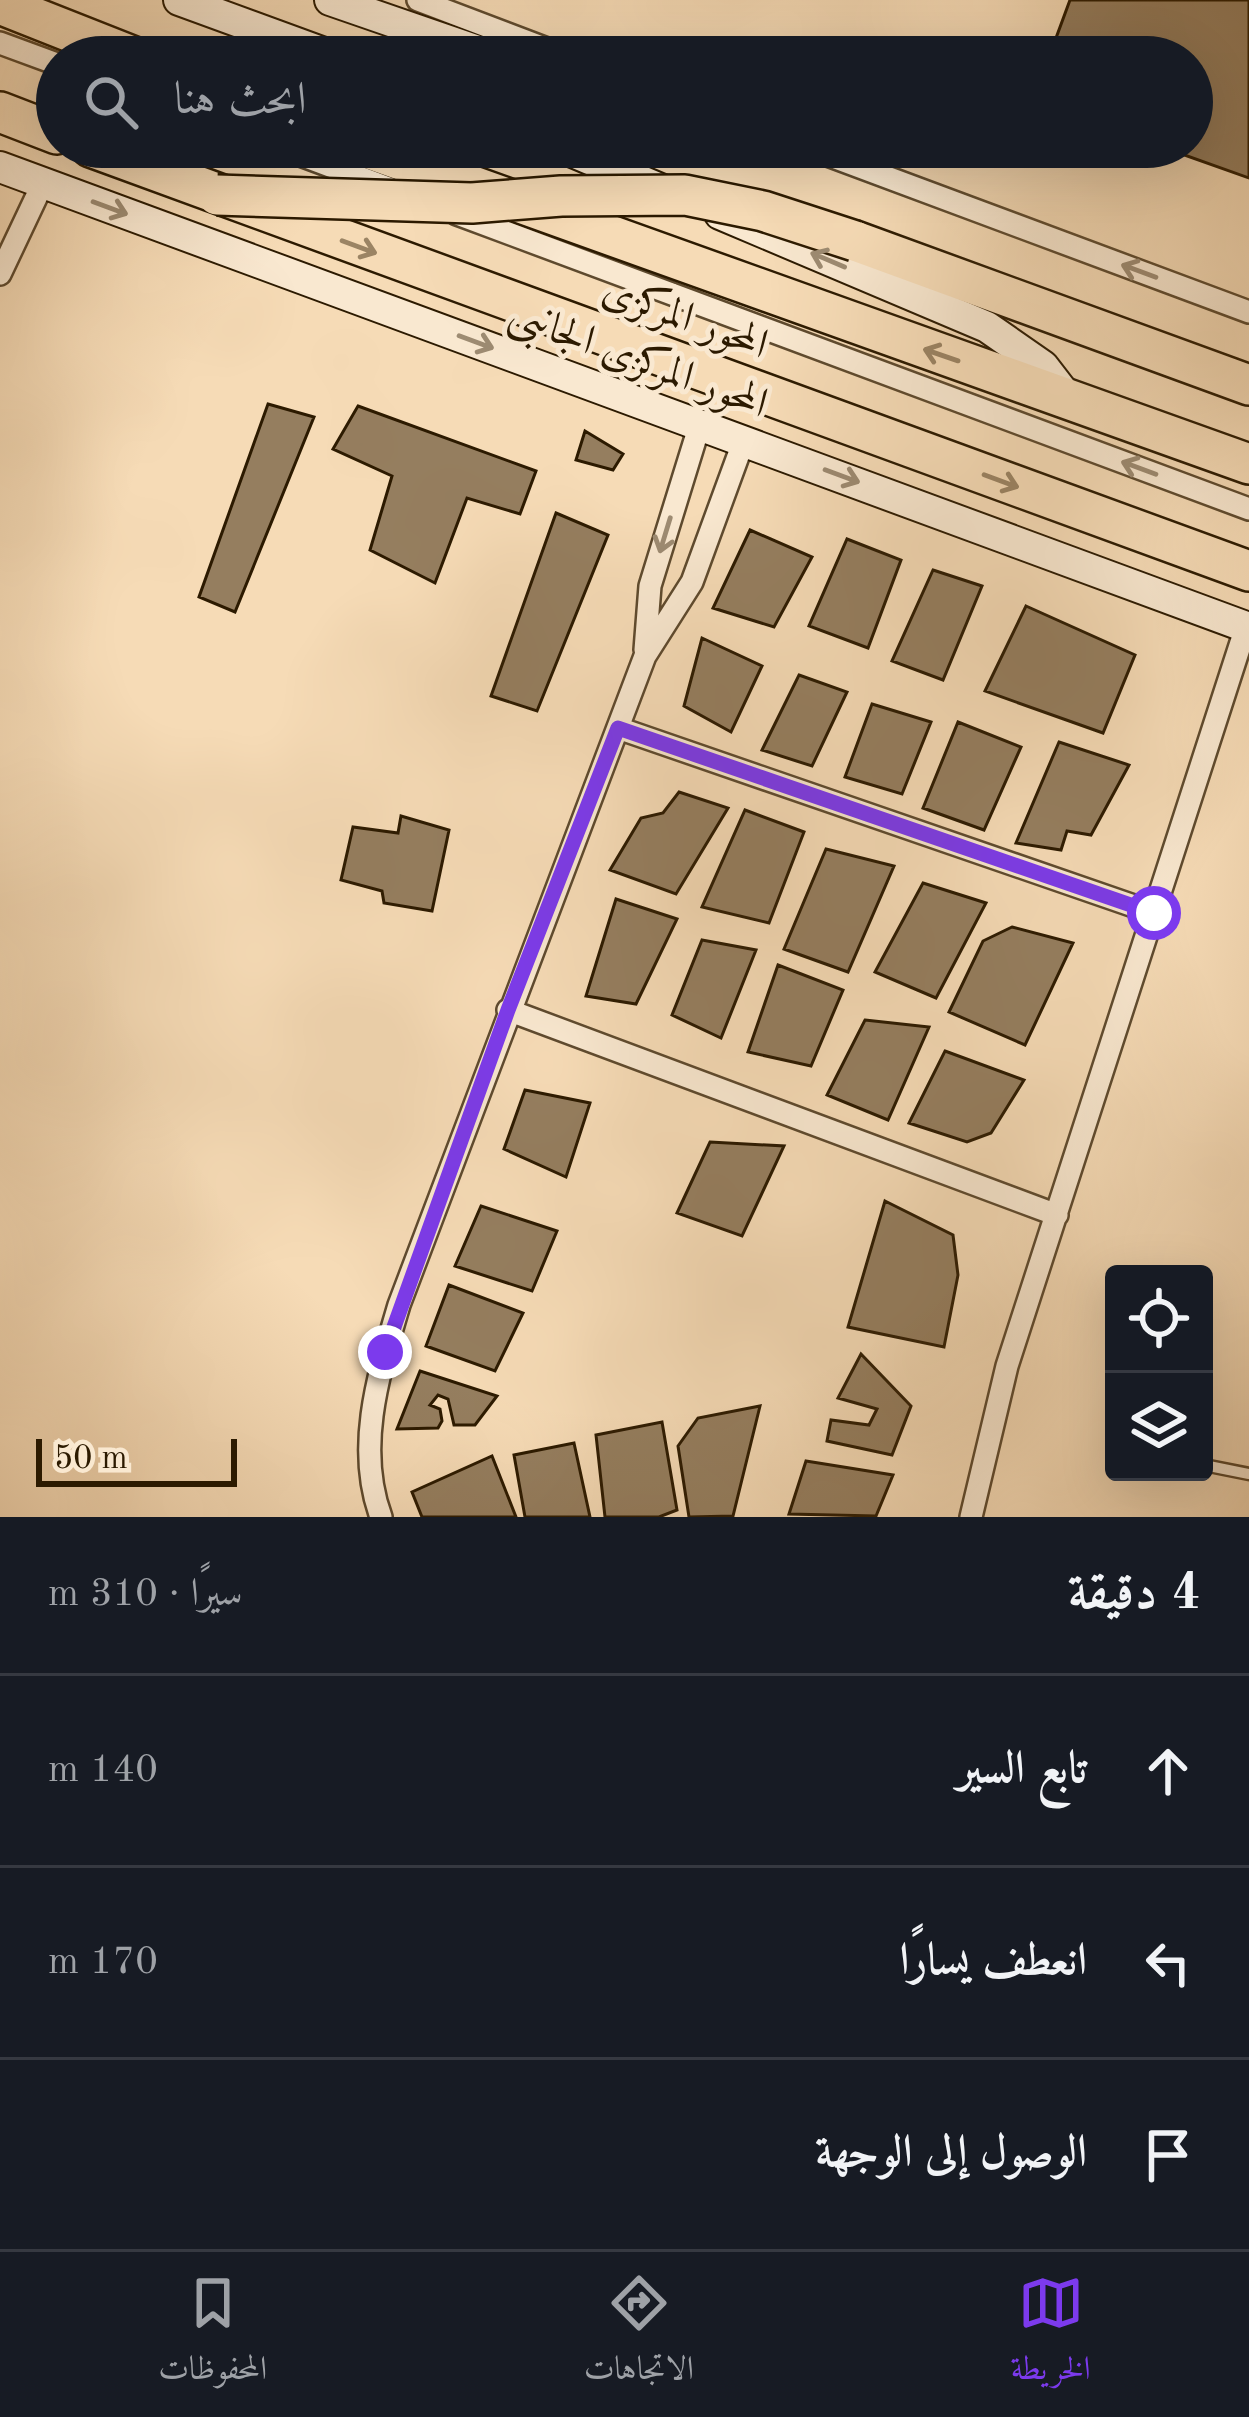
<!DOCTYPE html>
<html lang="ar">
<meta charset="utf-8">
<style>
:root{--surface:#171b24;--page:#242831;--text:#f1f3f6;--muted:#9ea1a6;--line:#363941;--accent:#7c3aed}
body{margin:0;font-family:"Old Standard TT",Amiri,serif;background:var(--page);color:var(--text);direction:rtl}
.controls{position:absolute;right:36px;bottom:36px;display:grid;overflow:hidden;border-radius:12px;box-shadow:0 12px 48px #0002}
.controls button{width:108px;height:108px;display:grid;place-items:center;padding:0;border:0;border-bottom:3px solid var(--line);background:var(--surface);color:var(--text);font:60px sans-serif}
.scale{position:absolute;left:36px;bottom:30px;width:201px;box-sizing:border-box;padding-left:12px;border:6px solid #2c1a00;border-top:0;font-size:33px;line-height:42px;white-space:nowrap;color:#2c1a00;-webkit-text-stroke:9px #f9e8d0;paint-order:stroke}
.stop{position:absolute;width:36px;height:36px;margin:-27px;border:9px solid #7c3aed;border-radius:50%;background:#fff}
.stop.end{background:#7c3aed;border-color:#fff;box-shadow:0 3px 12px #0008}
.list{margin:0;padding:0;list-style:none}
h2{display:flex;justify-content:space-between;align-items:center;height:156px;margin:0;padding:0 48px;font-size:51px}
h2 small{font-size:39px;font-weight:400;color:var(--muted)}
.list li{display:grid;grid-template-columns:78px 1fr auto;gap:36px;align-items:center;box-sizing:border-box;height:192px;padding:0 48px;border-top:3px solid var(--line)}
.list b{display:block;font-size:45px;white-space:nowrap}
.list em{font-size:39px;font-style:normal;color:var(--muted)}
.icon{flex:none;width:66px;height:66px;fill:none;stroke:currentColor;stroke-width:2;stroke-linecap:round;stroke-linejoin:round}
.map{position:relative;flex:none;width:1249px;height:1517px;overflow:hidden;direction:ltr}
.search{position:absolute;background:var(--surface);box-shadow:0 12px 48px #0002;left:36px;right:36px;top:36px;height:132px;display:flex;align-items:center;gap:30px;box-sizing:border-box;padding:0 42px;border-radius:66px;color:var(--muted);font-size:45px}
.sheet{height:732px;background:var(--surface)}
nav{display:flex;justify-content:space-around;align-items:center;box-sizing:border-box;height:168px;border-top:3px solid var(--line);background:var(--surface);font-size:33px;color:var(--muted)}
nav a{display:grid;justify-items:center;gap:6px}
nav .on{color:var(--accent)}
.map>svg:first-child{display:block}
.building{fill:#957e5f;stroke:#2c1a00;stroke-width:3}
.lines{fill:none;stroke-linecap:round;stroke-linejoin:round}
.lane-casing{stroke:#5e4a2e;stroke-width:15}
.street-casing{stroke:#5e4a2e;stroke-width:26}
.secondary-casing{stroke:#2c1a00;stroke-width:34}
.highway-casing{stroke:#2c1a00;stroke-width:44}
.lane{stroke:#f9e8d0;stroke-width:10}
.street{stroke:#f9e8d0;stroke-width:21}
.secondary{stroke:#f9e8d0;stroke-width:30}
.highway{stroke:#f6dbb6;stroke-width:39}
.highway-bridge-casing{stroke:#2c1a00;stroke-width:44;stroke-linecap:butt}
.highway-bridge{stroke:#f6dbb6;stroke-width:39}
.oneway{stroke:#9d8b72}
.oneway2{stroke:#9b8464}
.route{stroke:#7c3aed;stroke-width:15}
.labels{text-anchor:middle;stroke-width:10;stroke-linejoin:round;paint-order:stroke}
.street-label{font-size:42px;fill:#2c1a00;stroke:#f9e8d0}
</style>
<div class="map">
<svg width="1249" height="1517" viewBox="0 0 1249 1517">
<rect width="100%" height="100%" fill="#f6dbb6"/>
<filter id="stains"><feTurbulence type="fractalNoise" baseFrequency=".00167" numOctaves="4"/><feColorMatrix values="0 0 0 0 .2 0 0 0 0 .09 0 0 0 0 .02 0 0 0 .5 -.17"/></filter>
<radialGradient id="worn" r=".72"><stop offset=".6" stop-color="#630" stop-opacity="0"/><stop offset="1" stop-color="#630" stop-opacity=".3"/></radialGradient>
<path class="building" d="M1070,0H1249V178L1162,147H1192V57H1049Z
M268,404L314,417L235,612L199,597Z
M358,406L536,471L520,514L467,498L435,583L370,550L392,476L333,449Z
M585,431L623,454L613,470L576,460Z
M556,513L608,535L537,711L491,696Z
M750,530L812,557L774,627L713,608Z
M847,539L901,560L868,648L809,626Z
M933,570L982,586L943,680L892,661Z
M1026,606L1135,655L1103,733L985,691Z
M702,638L762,666L731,732L684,706Z
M799,675L847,692L812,766L762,750Z
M872,704L931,722L902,794L845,777Z
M958,722L1021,747L984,830L923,808Z
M1059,742L1129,765L1091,835L1067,831L1061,850L1016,843Z
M679,792L728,808L676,894L610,870L641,818L663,813Z
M745,810L804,832L769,923L702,907Z
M401,816L449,830L432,911L384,903L382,891L341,880L353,827L398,833Z
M826,849L894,866L848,972L784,949Z
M923,883L986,903L936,998L875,972Z
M616,899L677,919L636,1004L586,996Z
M1012,927L1073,943L1025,1045L949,1012L983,941Z
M702,940L756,950L721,1038L672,1015Z
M778,965L843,990L811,1066L748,1052Z
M865,1020L929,1027L888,1120L827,1095Z
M945,1051L1024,1080L991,1133L967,1142L909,1123Z
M525,1090L590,1103L566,1177L504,1149Z
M710,1142L784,1146L742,1236L677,1213Z
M885,1201L953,1235L958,1275L944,1347L848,1327Z
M481,1206L557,1231L532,1291L455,1266Z
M449,1285L523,1313L495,1371L426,1346Z
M861,1354L911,1406L892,1455L827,1441L831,1420L869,1425L877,1409L838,1398Z
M420,1371L497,1396L475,1425H454L448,1399L438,1395L430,1405L440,1409L442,1421L438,1428L397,1429Z
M760,1406L733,1516L689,1517L678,1446L698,1418Z
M662,1422L677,1510L659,1517H605L596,1435Z
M574,1443L590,1517H525L514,1455Z
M492,1456L516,1517H422L412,1492Z
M806,1461L893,1475L876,1516L789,1514Z"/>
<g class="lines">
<defs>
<path id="lane" d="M1204,1465L1249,1474"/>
<path id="street" d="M418,0L568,57
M0,43L57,64
M279,147L394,190
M806,147L1249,312
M457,214L1249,509
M0,274L43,183
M645,650L650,586L700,424
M618,728L1154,913
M508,1010L1057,1215
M381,1517C355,1447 379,1373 399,1305L645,656L692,582L744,440
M971,1517L1007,1366L1246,627"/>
<path id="secondary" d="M179,0L335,57
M330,0L495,57
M561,147L665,191
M0,167L1249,628
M720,214L987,327L1043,366L1070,401"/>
<path id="highway" d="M0,4L134,57
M0,112L57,134
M91,147L1249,571
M364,147L1249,464
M855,241L1249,385"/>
</defs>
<use href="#lane" class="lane-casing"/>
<use href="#street" class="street-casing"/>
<use href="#secondary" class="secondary-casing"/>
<use href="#highway" class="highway-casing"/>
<use href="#lane" class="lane"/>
<use href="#street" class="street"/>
<use href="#secondary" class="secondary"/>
<use href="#highway" class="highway"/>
<defs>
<path id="highway-bridge" d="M217,195L472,203L561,196L685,195L763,211L855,241"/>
</defs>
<use href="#highway-bridge" class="highway-bridge-casing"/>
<use href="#highway-bridge" class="highway-bridge"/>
</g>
<defs><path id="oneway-shaft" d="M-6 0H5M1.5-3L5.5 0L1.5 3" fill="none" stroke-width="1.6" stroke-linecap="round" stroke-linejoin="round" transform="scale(3)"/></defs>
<g class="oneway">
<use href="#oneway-shaft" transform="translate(110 208) rotate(20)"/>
<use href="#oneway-shaft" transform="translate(828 260) rotate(-157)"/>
<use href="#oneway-shaft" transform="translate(1139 271) rotate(-160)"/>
<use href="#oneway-shaft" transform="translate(476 342) rotate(20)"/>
<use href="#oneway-shaft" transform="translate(1139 468) rotate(-160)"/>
<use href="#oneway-shaft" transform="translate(842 476) rotate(20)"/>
<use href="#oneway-shaft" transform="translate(665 535) rotate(107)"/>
</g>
<g class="oneway2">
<use href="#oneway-shaft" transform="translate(359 247) rotate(20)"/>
<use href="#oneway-shaft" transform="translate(941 355) rotate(-161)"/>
<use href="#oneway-shaft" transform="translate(1001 481) rotate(20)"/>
</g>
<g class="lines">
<path class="route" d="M385,1352L508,1010L618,728L1154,913"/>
</g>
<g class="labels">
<g class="street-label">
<text transform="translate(686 315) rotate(20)" y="15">المحور المركزى</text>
<text transform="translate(639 357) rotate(20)" y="15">المحور المركزى الجانبى</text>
</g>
</g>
<rect width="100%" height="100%" filter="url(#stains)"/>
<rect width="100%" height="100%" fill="url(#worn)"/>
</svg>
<div class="controls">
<button><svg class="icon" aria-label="locate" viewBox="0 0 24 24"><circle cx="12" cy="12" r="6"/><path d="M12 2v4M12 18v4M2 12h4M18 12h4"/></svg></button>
<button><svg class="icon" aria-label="layers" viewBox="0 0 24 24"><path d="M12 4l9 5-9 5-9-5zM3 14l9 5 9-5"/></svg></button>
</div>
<div class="scale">50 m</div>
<div class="stop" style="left:1154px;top:913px"></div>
<div class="stop end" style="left:385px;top:1352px"></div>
<div class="search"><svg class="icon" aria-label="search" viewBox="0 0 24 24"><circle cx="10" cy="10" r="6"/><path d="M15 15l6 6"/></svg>ابحث هنا</div>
</div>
<section class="sheet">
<h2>4 دقيقة<small>سيرًا · 310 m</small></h2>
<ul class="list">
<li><svg class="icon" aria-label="ahead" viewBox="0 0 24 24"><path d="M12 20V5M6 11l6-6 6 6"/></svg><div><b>تابع السير</b></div><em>140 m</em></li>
<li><svg class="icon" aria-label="left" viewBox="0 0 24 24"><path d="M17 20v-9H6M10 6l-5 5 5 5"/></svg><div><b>انعطف يسارًا</b></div><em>170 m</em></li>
<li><svg class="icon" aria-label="arrive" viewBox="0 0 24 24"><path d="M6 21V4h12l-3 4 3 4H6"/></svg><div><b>الوصول إلى الوجهة</b></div></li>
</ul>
</section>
<nav>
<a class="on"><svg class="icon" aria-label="map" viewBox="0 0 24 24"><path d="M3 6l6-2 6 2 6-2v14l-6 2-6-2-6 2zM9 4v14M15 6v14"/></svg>الخريطة</a>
<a><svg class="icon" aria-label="directions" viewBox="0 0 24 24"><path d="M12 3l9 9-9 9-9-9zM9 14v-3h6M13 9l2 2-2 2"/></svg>الاتجاهات</a>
<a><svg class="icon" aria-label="saved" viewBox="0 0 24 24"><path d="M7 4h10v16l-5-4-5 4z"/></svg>المحفوظات</a>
</nav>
